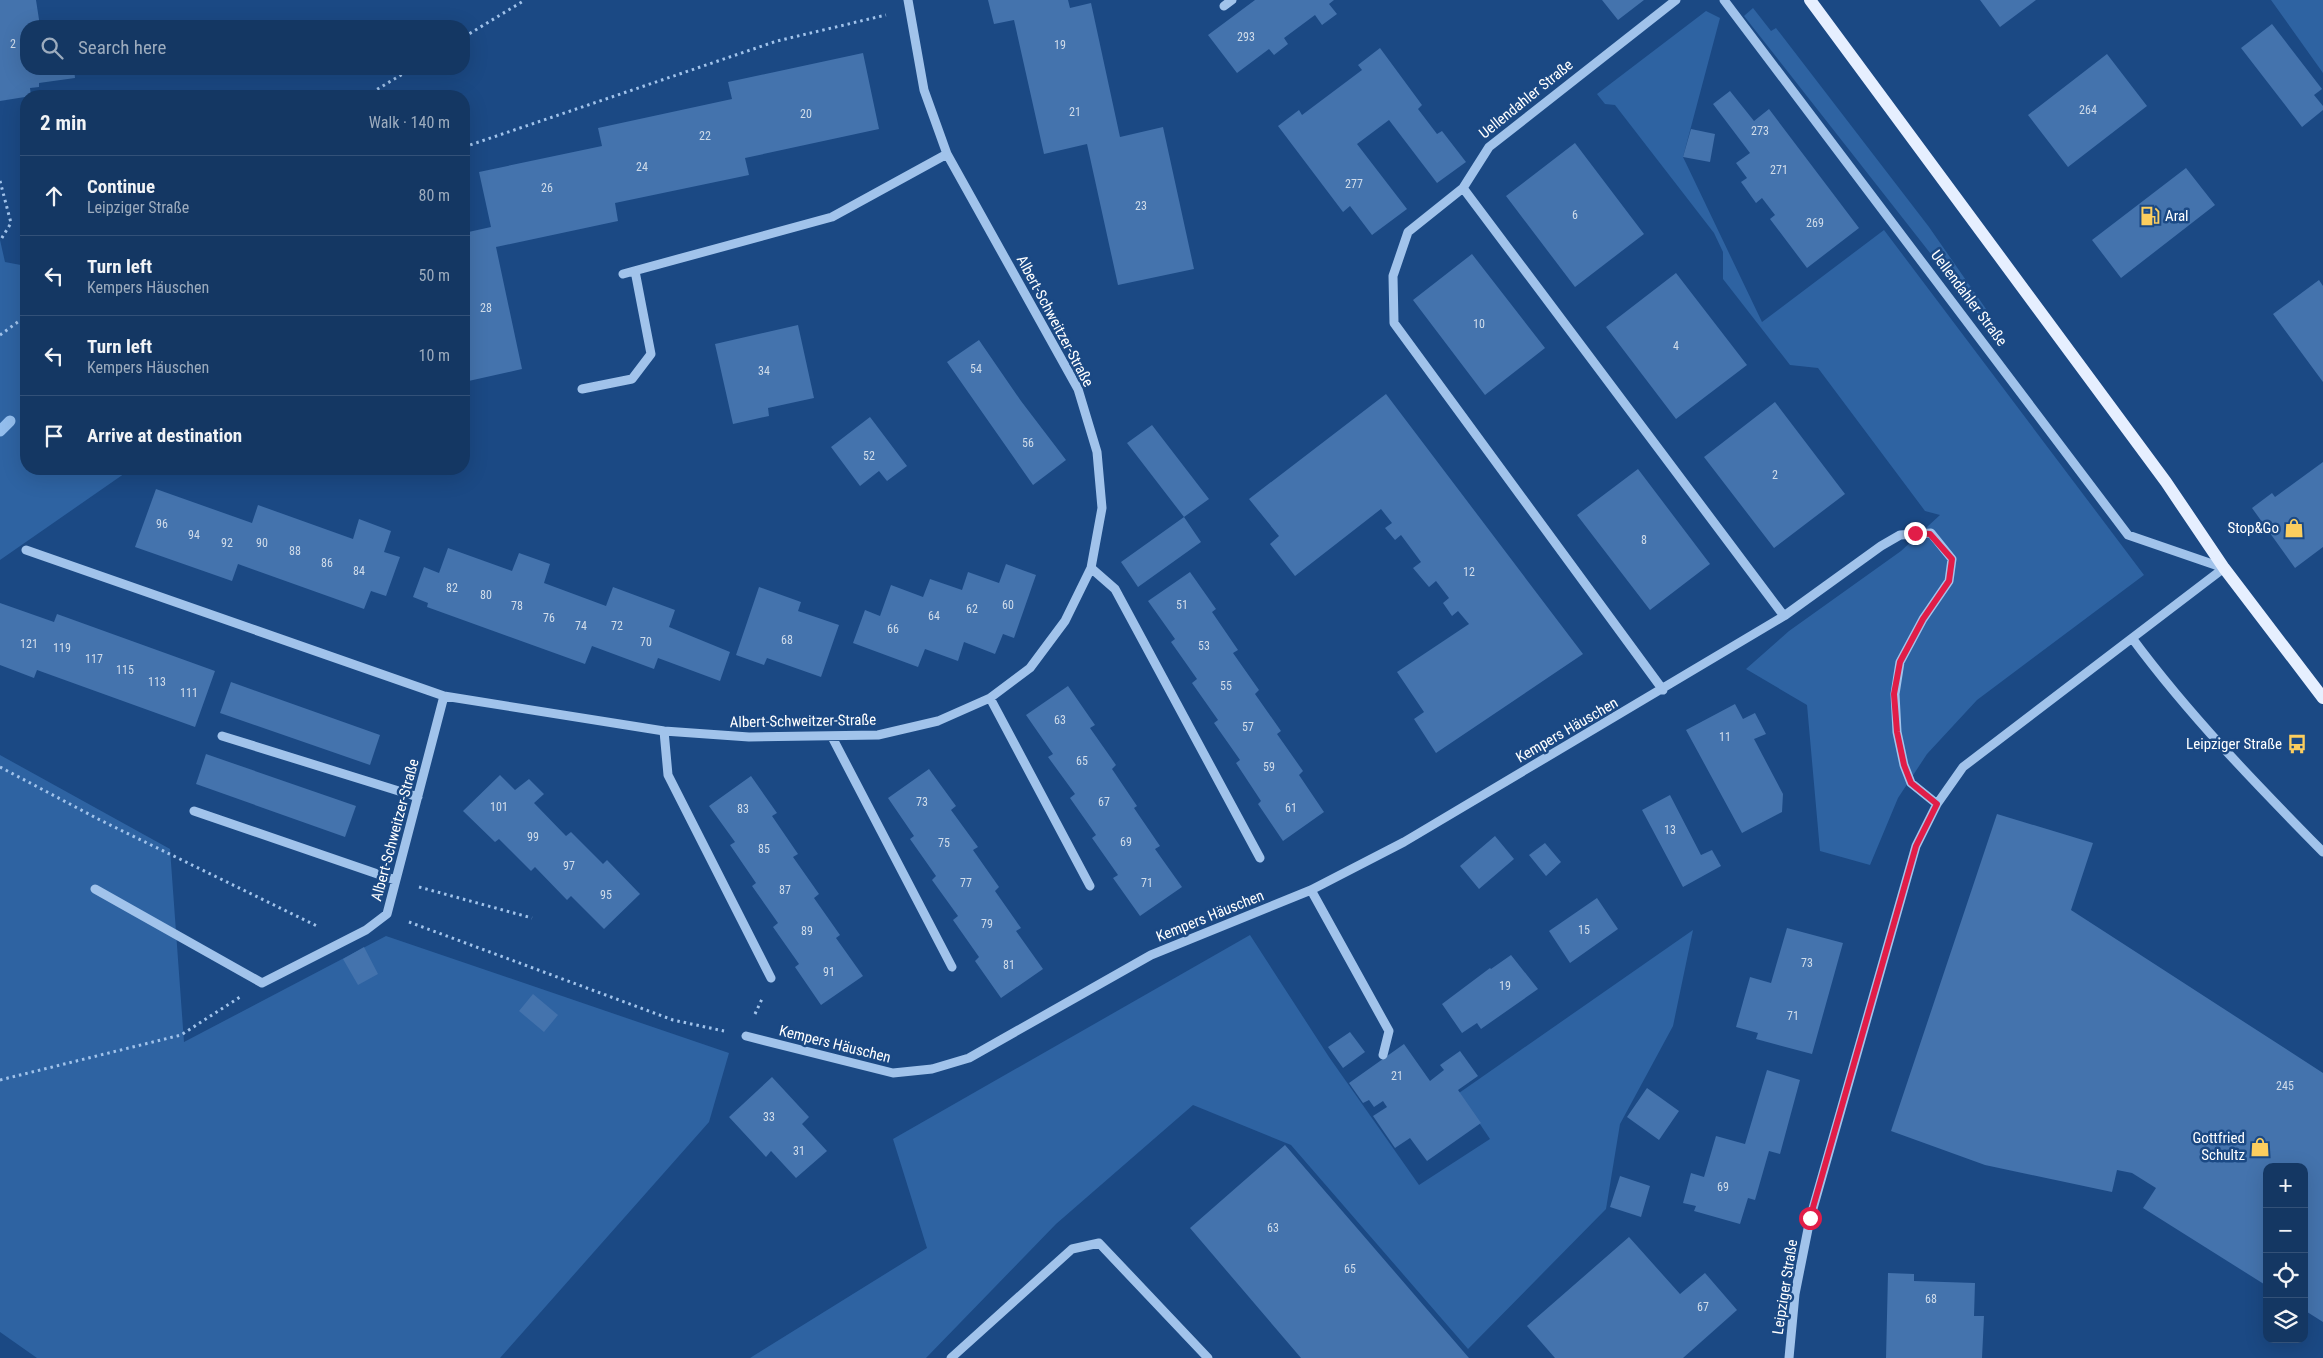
<!DOCTYPE html>
<meta charset="utf-8">
<style>
:root{--surface:#143763;--page:#21426c;--text:#f1f3f6;--muted:#9dacbe;--line:#335178}
body{margin:0;font-family:"Roboto Condensed",sans-serif;background:var(--page);color:var(--text)}
.controls{position:absolute;right:15px;bottom:15px;display:grid;overflow:hidden;border-radius:10px;box-shadow:0 5px 20px #0002}
.controls button{width:45px;height:45px;display:grid;place-items:center;padding:0;border:0;border-bottom:1px solid var(--line);background:var(--surface);color:var(--text);font:25px sans-serif}
.stop{position:absolute;width:15px;height:15px;margin:-11px;border:4px solid #e11d48;border-radius:50%;background:#fff}
.stop.end{background:#e11d48;border-color:#fff;box-shadow:0 1px 5px #0008}
.list{margin:0;padding:0;list-style:none}
h2{display:flex;justify-content:space-between;align-items:center;height:65px;margin:0;padding:0 20px;font-size:21px}
h2 small{font-size:16px;font-weight:400;color:var(--muted)}
.list li{display:grid;grid-template-columns:32px 1fr auto;gap:15px;align-items:center;box-sizing:border-box;height:80px;padding:0 20px;border-top:1px solid var(--line)}
.list b{display:block;font-size:19px;white-space:nowrap}
.list p{margin:0;font-size:16px;white-space:nowrap;color:var(--muted)}
.list em{font-size:16px;font-style:normal;color:var(--muted)}
.icon{flex:none;width:28px;height:28px;fill:none;stroke:currentColor;stroke-width:2;stroke-linecap:round;stroke-linejoin:round}
.map{position:relative;flex:none;width:2323px;height:1358px;overflow:hidden}
.search{position:absolute;background:var(--surface);box-shadow:0 5px 20px #0002;left:20px;top:20px;width:450px;height:55px;display:flex;align-items:center;gap:12px;box-sizing:border-box;padding:0 18px;border-radius:20px;color:var(--muted);font-size:19px}
.panel{position:absolute;background:var(--surface);box-shadow:0 5px 20px #0002;left:20px;top:90px;width:450px;height:385px;border-radius:20px}
.map>svg:first-child{display:block}
.green{fill:#2e63a2}
.lines{fill:none;stroke-linecap:round;stroke-linejoin:round}
.stream{stroke:#94beed;stroke-width:11}
.building{fill:#4473ad}
.path{stroke:#a1c3eb;stroke-width:3;stroke-dasharray:2.5 4;stroke-linecap:butt}
.minor{stroke:#a1c3eb;stroke-width:9}
.major{stroke:#e6efff;stroke-width:12}
.route{stroke:#e11d48;stroke-width:6}
.labels{text-anchor:middle;stroke-width:5;stroke-linejoin:round;paint-order:stroke}
.number-label{font-size:12px;fill:#d0dcea}
.street-label{font-size:15px;fill:#fff;stroke:#1b4984}
.poi-label{font-size:15px;fill:#fff;stroke:#1b4984;text-anchor:end}
</style>
<div class="map">
<svg width="2323" height="1358" viewBox="0 0 2323 1358">
<rect width="100%" height="100%" fill="#1b4984"/>
<path class="green" d="M2271,0H2323V73Z
M1753,8L1771,31L1776,28L1929,227L1986,309L1978,314L1744,16Z
M1706,11L1720,18L1683,157L1762,322L1884,230L2144,575L1977,700L1927,754L1898,798L1870,865L1820,851L1807,705L1746,669L1789,631L1901,551L1940,515L1925,511L1818,368L1790,365L1723,279V252L1714,233L1615,105L1605,104L1597,94Z
M0,240L5,262L26,266V469H131L0,560Z
M0,755L170,849L184,1042L386,936L729,1053L709,1122L500,1358H37L0,1332Z
M1693,930L1673,1026L1620,1124L1606,1209L1468,1349L1291,1145L1193,1105L1056,1224L926,1358H750L927,1248L893,1139L1250,935L1329,1057L1419,1185L1490,1139L1459,1093Z"/>
<g class="lines">
<path class="stream" d="M0,431L10,421"/>
</g>
<path class="building" d="M0,0H36L40,26H26V69H74L75,78L39,83V87L30,88L31,96L0,101Z
M988,0H1068L1070,8L1091,3L1120,137L1163,127L1194,269L1118,285L1087,144L1044,154L1014,20L994,24Z
M1255,0H1334L1329,4L1337,14L1322,25L1315,15L1284,38L1288,44L1274,55L1269,49L1237,73L1208,35Z
M1602,0H1644L1618,20Z
M1980,0H2036L2000,27Z
M2272,24L2322,89L2314,95L2323,106V110L2302,127L2241,48Z
M1380,48L1422,105L1418,109L1437,134L1442,131L1466,162L1437,183L1389,120L1357,144L1407,209L1372,235L1350,206L1343,212L1278,126L1299,110L1302,115L1362,70L1358,65Z
M863,53L879,129L745,158L749,175L615,203L618,221L496,247L522,369L464,382V233L491,227L479,172L602,146L598,128L732,99L728,82Z
M2107,54L2147,106L2068,167L2028,115Z
M1730,91L1754,121L1769,109L1859,228L1807,268L1770,219L1775,215L1762,198L1756,203L1741,182L1747,178L1736,163L1750,153L1713,104Z
M1691,129L1715,134L1710,162L1683,157Z
M1575,143L1644,234L1575,287L1506,196Z
M2186,168L2215,205L2121,278L2092,240Z
M1472,254L1545,348L1485,395L1413,300Z
M1676,273L1747,365L1676,419L1606,327Z
M2319,280L2323,286V382L2273,314Z
M798,325L814,398L768,408L769,416L733,424L715,344Z
M979,340L1021,401L1066,460L1033,485L947,362Z
M1386,394L1583,654L1436,753L1414,719L1424,712L1397,672L1469,624L1458,611L1452,616L1443,603L1449,598L1436,581L1429,587L1413,568L1421,562L1401,535L1395,540L1385,528L1392,523L1381,509L1295,576L1270,544L1279,536L1249,499Z
M1775,402L1845,494L1774,548L1704,457Z
M870,417L907,466L887,481L879,471L860,486L831,447Z
M1152,425L1209,499L1184,517L1127,443Z
M2323,462V547L2295,568L2252,508L2272,493L2275,497Z
M1638,469L1710,564L1650,610L1577,515Z
M156,489L252,523L258,505L353,539L359,519L391,531L384,552L400,557L386,596L371,591L364,609L238,564L232,581L135,547Z
M1184,517L1201,542L1138,587L1121,562Z
M448,548L512,571L519,553L550,564L544,583L606,606L613,587L675,610L669,627L730,652L720,681L658,658L654,669L592,646L585,664L427,607L428,603L413,597L424,567L439,573Z
M1006,564L1036,575L1014,638L1003,634L995,654L964,642L958,661L925,649L918,667L853,643L865,610L880,616L891,585L923,597L930,579L962,590L968,572L999,583Z
M1190,572L1216,609L1212,612L1238,650L1233,653L1259,690L1255,694L1281,731L1277,734L1303,771L1299,775L1324,812L1283,841L1258,804L1261,801L1236,763L1240,760L1214,723L1218,720L1192,683L1197,679L1171,642L1175,639L1148,601Z
M759,587L801,602L798,611L839,625L821,677L767,658L764,665L736,655Z
M0,603L54,622L57,614L215,671L195,727L37,670L34,678L0,665Z
M231,682L380,735L370,765L220,713Z
M1068,686L1095,725L1090,728L1116,765L1112,769L1137,806L1134,808L1160,846L1155,849L1182,887L1140,916L1113,878L1118,875L1092,838L1096,835L1070,798L1075,794L1048,757L1053,754L1026,715Z
M1735,704L1743,719L1755,713L1766,734L1754,739L1783,794L1782,812L1742,833L1686,730Z
M206,754L356,806L345,837L196,784Z
M929,769L956,806L951,810L978,847L973,850L999,887L995,891L1021,928L1016,931L1043,969L1001,998L975,961L979,957L953,920L958,916L932,880L936,876L910,839L914,836L888,798Z
M500,775L515,790L529,779L544,794L534,803L566,836L571,832L603,864L607,860L640,894L604,929L571,896L567,900L535,867L531,871L499,839L495,842L463,811Z
M751,776L777,813L772,816L798,854L793,857L819,894L814,898L840,935L836,938L863,976L821,1005L795,967L799,964L773,927L778,923L752,886L756,883L730,845L735,842L709,806Z
M1670,795L1701,855L1712,850L1721,866L1683,887L1642,810Z
M1997,814L2093,843L2071,910L2323,1073V1322L2304,1310V1167H2267V1286L2143,1208L2156,1188L2132,1173L2117,1170L2112,1192L1985,1165L1891,1131Z
M1495,836L1514,859L1479,889L1460,866Z
M1545,843L1561,862L1546,876L1529,855Z
M1597,898L1618,929L1570,963L1549,931Z
M1787,928L1843,943L1812,1054L1756,1039L1758,1033L1736,1027L1750,977L1771,983Z
M364,947L378,974L358,985L343,959Z
M1511,955L1538,989L1481,1029L1477,1023L1462,1033L1442,1004L1490,968L1491,969Z
M533,994L558,1015L544,1032L519,1011Z
M1350,1032L1365,1052L1343,1068L1328,1047Z
M1404,1044L1430,1081L1444,1070L1440,1065L1460,1051L1478,1076L1458,1090L1481,1123L1427,1161L1410,1138L1395,1148L1373,1116L1387,1107L1383,1101L1374,1107L1369,1100L1363,1103L1349,1083Z
M1767,1070L1800,1080L1780,1154L1769,1151L1755,1200L1748,1198L1740,1224L1694,1211L1696,1206L1683,1203L1691,1173L1704,1177L1716,1136L1745,1144Z
M772,1077L809,1117L802,1124L827,1151L796,1178L771,1151L766,1157L729,1117Z
M1647,1088L1679,1111L1659,1140L1627,1117Z
M1285,1145L1356,1227L1469,1358H1301L1190,1228Z
M1620,1176L1650,1186L1641,1217L1610,1207Z
M1629,1237L1680,1294L1705,1273L1737,1310L1683,1358H1555L1527,1326Z
M1888,1273L1914,1274V1281L1975,1283L1974,1316H1984L1982,1358H1886Z"/>
<g class="lines">
<path class="path" d="M464,37L525,0
M366,96L411,69
M464,147L777,41L886,15
M0,181L11,223L0,241
M0,335L26,316
M0,767L100,820L319,927
M419,887L532,918
M409,922L673,1020L724,1031
M755,1014L762,999
M0,1080L181,1035L240,997"/>
<path class="minor" d="M1724,0L2128,535L2224,568
M1224,6L1232,0
M1463,188L1784,616
M623,274L832,217L947,154
M582,389L632,379L651,354L635,271
M26,550L444,696L664,731L749,737L878,735L938,721L990,698L1030,668L1065,621L1091,568L1102,508L1097,452L1078,389L947,154L924,90L908,0
M1091,568L1115,589L1260,858
M2132,638C2189,715 2256,784 2323,852
M1663,690L1394,323L1393,276L1408,232L1463,188L1489,147L1676,0
M990,698L1090,886
M664,731L668,775L771,978
M222,736L418,797
M832,737L952,967
M194,811L395,880
M95,889L262,983L366,930L387,914L444,696
M1311,890L1389,1031L1383,1055
M746,1036L893,1073L932,1069L969,1058L1151,955L1311,890L1404,842L1784,616L1881,546L1900,535L1931,533L1952,559L1949,581L1923,619L1900,662L1895,694L1897,732L1904,765L1911,783L1937,804
M951,1358L1072,1249L1099,1243L1208,1358
M1789,1358L1795,1294L1810,1219L1916,846L1937,804L1963,767L2224,568"/>
<path class="major" d="M1810,0L2166,482L2224,568L2323,698"/>
</g>
<g class="lines">
<path class="route" d="M1810,1218L1916,846L1937,804L1911,783L1904,765L1897,732L1894,694L1900,662L1923,619L1949,581L1952,559L1930,534L1915,533"/>
</g>
<defs>
<symbol id="fuel-bare" viewBox="-9 -9 18 18"><path d="M-5.5-6h7V0h2V4h1.3V-2.5L3-4.5l.8-.8L6-3V5H2.5V1h-1V6h-7ZM-4.2-4.7v3.2H.2V-4.7Z" fill="#fcce5e" stroke="#1b4984" stroke-width="2.5" paint-order="stroke"/></symbol>
<symbol id="shop-bare" viewBox="-9 -9 18 18"><path d="M-5-2.5h2.3a2.7 3.5 0 0 1 5.4 0H5L5.5 6h-11ZM-1.5-2.5h3a1.5 2.3 0 0 0-3 0Z" fill="#fcce5e" stroke="#1b4984" stroke-width="2.5" paint-order="stroke"/></symbol>
<symbol id="bus-bare" viewBox="-9 -9 18 18"><path d="M-5-6H5V4H4V6H2V4H-2V6H-4V4H-5ZM-3.5-4V0h7V-4ZM-3.5 1.2v1.5H-2V1.2ZM2 1.2v1.5H3.5V1.2Z" fill="#fcce5e" stroke="#1b4984" stroke-width="2.5" paint-order="stroke"/></symbol>
</defs>
<g fill-rule="evenodd">
<use href="#fuel-bare" x="2136" y="202" width="28" height="28"/>
<use href="#shop-bare" x="2280" y="514" width="28" height="28"/>
<use href="#bus-bare" x="2283" y="730" width="28" height="28"/>
<use href="#shop-bare" x="2246" y="1133" width="28" height="28"/>
</g>
<g class="labels">
<g class="number-label">
<text x="1246" y="41">293</text>
<text x="13" y="48">2</text>
<text x="1060" y="49">19</text>
<text x="2088" y="114">264</text>
<text x="1075" y="116">21</text>
<text x="806" y="118">20</text>
<text x="1760" y="135">273</text>
<text x="705" y="140">22</text>
<text x="642" y="171">24</text>
<text x="1779" y="174">271</text>
<text x="1354" y="188">277</text>
<text x="547" y="192">26</text>
<text x="1141" y="210">23</text>
<text x="1575" y="219">6</text>
<text x="1815" y="227">269</text>
<text x="486" y="312">28</text>
<text x="1479" y="328">10</text>
<text x="1676" y="350">4</text>
<text x="976" y="373">54</text>
<text x="764" y="375">34</text>
<text x="1028" y="447">56</text>
<text x="869" y="460">52</text>
<text x="1775" y="479">2</text>
<text x="162" y="528">96</text>
<text x="194" y="539">94</text>
<text x="1644" y="544">8</text>
<text x="227" y="547">92</text>
<text x="262" y="547">90</text>
<text x="295" y="555">88</text>
<text x="327" y="567">86</text>
<text x="359" y="575">84</text>
<text x="1469" y="576">12</text>
<text x="452" y="592">82</text>
<text x="486" y="599">80</text>
<text x="1008" y="609">60</text>
<text x="1182" y="609">51</text>
<text x="517" y="610">78</text>
<text x="972" y="613">62</text>
<text x="934" y="620">64</text>
<text x="549" y="622">76</text>
<text x="581" y="630">74</text>
<text x="617" y="630">72</text>
<text x="893" y="633">66</text>
<text x="787" y="644">68</text>
<text x="646" y="646">70</text>
<text x="29" y="648">121</text>
<text x="1204" y="650">53</text>
<text x="62" y="652">119</text>
<text x="94" y="663">117</text>
<text x="125" y="674">115</text>
<text x="157" y="686">113</text>
<text x="1226" y="690">55</text>
<text x="189" y="697">111</text>
<text x="1060" y="724">63</text>
<text x="1248" y="731">57</text>
<text x="1725" y="741">11</text>
<text x="1082" y="765">65</text>
<text x="1269" y="771">59</text>
<text x="922" y="806">73</text>
<text x="1104" y="806">67</text>
<text x="499" y="811">101</text>
<text x="1291" y="812">61</text>
<text x="743" y="813">83</text>
<text x="1670" y="834">13</text>
<text x="533" y="841">99</text>
<text x="1126" y="846">69</text>
<text x="944" y="847">75</text>
<text x="764" y="853">85</text>
<text x="569" y="870">97</text>
<text x="966" y="887">77</text>
<text x="1147" y="887">71</text>
<text x="785" y="894">87</text>
<text x="606" y="899">95</text>
<text x="987" y="928">79</text>
<text x="1584" y="934">15</text>
<text x="807" y="935">89</text>
<text x="1807" y="967">73</text>
<text x="1009" y="969">81</text>
<text x="829" y="976">91</text>
<text x="1505" y="990">19</text>
<text x="1793" y="1020">71</text>
<text x="1397" y="1080">21</text>
<text x="2285" y="1090">245</text>
<text x="769" y="1121">33</text>
<text x="799" y="1155">31</text>
<text x="1723" y="1191">69</text>
<text x="1273" y="1232">63</text>
<text x="1350" y="1273">65</text>
<text x="1931" y="1303">68</text>
<text x="1703" y="1311">67</text>
</g>
<g class="street-label">
<text transform="translate(1526 99) rotate(-39)" y="5">Uellendahler Straße</text>
<text transform="translate(1969 298) rotate(53)" y="5">Uellendahler Straße</text>
<text transform="translate(1055 321) rotate(62)" y="5">Albert-Schweitzer-Straße</text>
<text transform="translate(803 721) rotate(-1)" y="5">Albert-Schweitzer-Straße</text>
<text transform="translate(1567 730) rotate(-30)" y="5">Kempers Häuschen</text>
<text transform="translate(395 830) rotate(-75)" y="5">Albert-Schweitzer-Straße</text>
<text transform="translate(1210 916) rotate(-22)" y="5">Kempers Häuschen</text>
<text transform="translate(835 1044) rotate(14)" y="5">Kempers Häuschen</text>
<text transform="translate(1785 1287) rotate(-81)" y="5">Leipziger Straße</text>
</g>
<g class="poi-label">
<text x="2165" y="221" text-anchor="start">Aral</text>
<text x="2279" y="533">Stop&amp;Go</text>
<text x="2282" y="749">Leipziger Straße</text>
<text x="2245" y="1143">Gottfried<tspan x="2245" dy="17">Schultz</tspan></text>
</g>
</g>
</svg>
<div class="controls">
<button>+</button>
<button>−</button>
<button><svg class="icon" aria-label="locate" viewBox="0 0 24 24"><circle cx="12" cy="12" r="6"/><path d="M12 2v4M12 18v4M2 12h4M18 12h4"/></svg></button>
<button><svg class="icon" aria-label="layers" viewBox="0 0 24 24"><path d="M12 4l9 5-9 5-9-5zM3 14l9 5 9-5"/></svg></button>
</div>
<div class="stop" style="left:1810px;top:1218px"></div>
<div class="stop end" style="left:1915px;top:533px"></div>
<div class="search"><svg class="icon" aria-label="search" viewBox="0 0 24 24"><circle cx="10" cy="10" r="6"/><path d="M15 15l6 6"/></svg>Search here</div>
<section class="panel">
<h2>2 min<small>Walk · 140 m</small></h2>
<ul class="list">
<li><svg class="icon" aria-label="ahead" viewBox="0 0 24 24"><path d="M12 20V5M6 11l6-6 6 6"/></svg><div><b>Continue</b><p>Leipziger Straße</p></div><em>80 m</em></li>
<li><svg class="icon" aria-label="left" viewBox="0 0 24 24"><path d="M17 20v-9H6M10 6l-5 5 5 5"/></svg><div><b>Turn left</b><p>Kempers Häuschen</p></div><em>50 m</em></li>
<li><svg class="icon" aria-label="left" viewBox="0 0 24 24"><path d="M17 20v-9H6M10 6l-5 5 5 5"/></svg><div><b>Turn left</b><p>Kempers Häuschen</p></div><em>10 m</em></li>
<li><svg class="icon" aria-label="arrive" viewBox="0 0 24 24"><path d="M6 21V4h12l-3 4 3 4H6"/></svg><div><b>Arrive at destination</b></div></li>
</ul>
</section>
</div>
